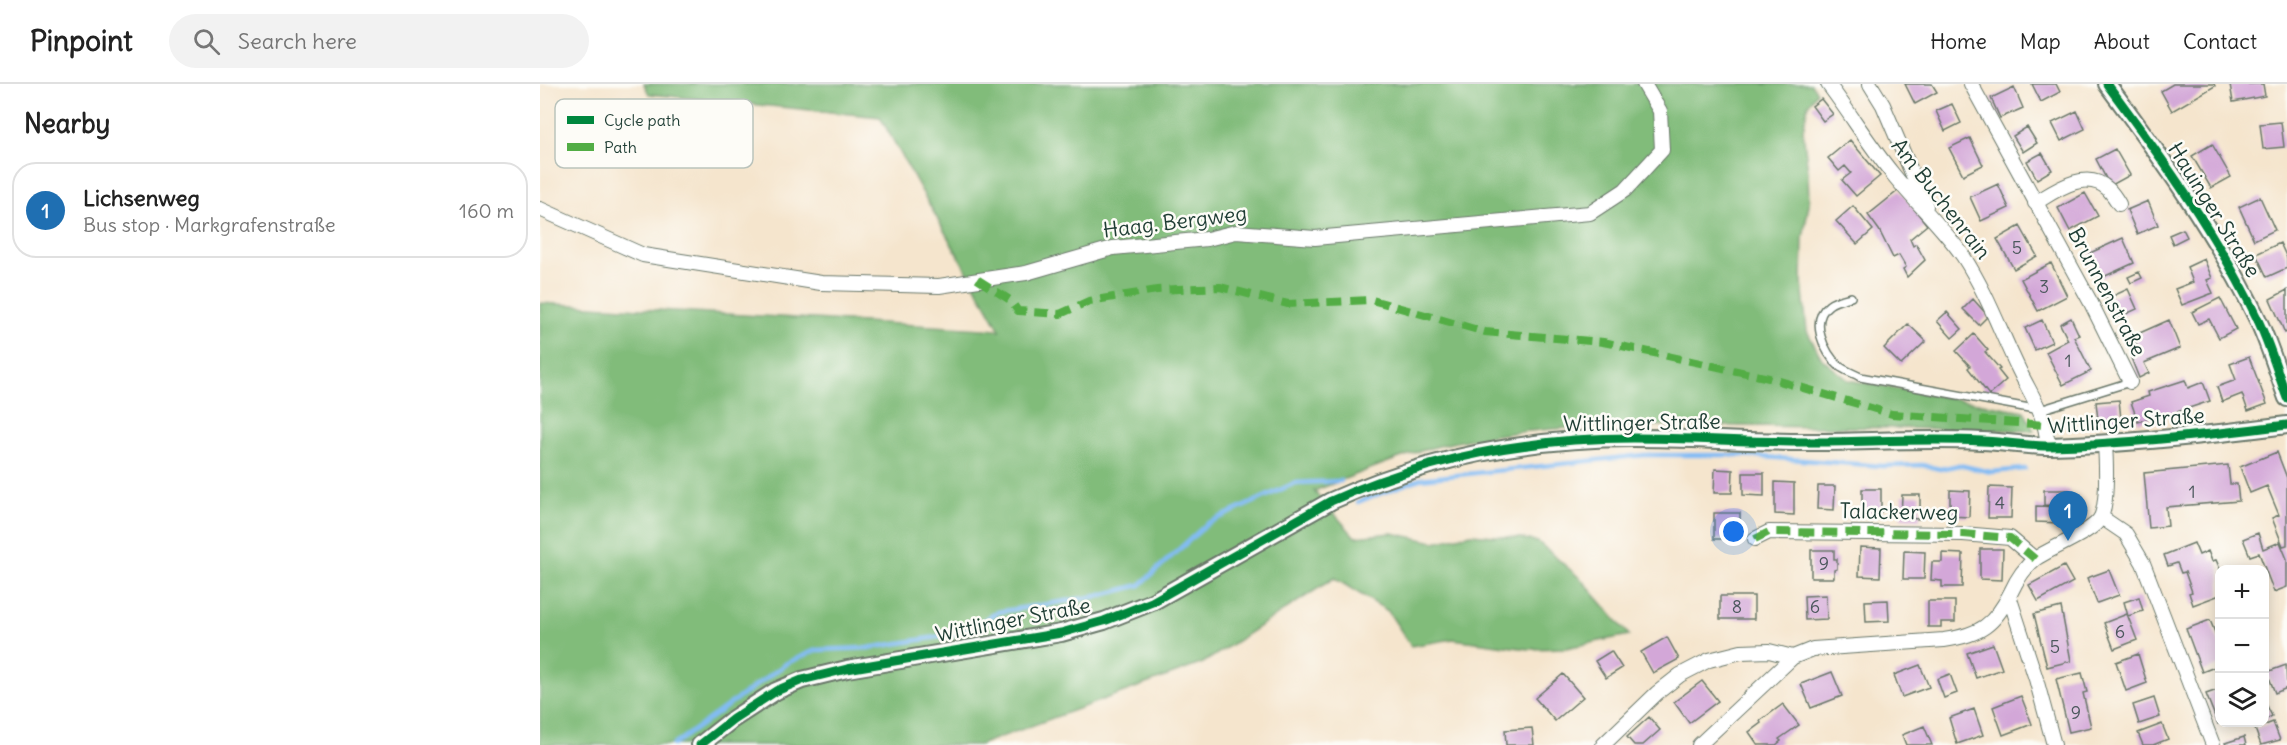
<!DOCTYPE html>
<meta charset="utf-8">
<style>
:root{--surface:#fff;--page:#f2f2f2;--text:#222;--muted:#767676;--line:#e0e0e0;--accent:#1f6fb2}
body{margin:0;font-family:Delius,sans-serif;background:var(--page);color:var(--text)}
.controls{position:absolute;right:18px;bottom:18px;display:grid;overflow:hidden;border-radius:12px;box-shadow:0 3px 15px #0003}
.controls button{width:54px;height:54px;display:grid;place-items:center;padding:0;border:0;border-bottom:2px solid var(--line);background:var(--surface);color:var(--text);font:30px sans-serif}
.you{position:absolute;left:1194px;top:448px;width:21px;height:21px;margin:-15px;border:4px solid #fff;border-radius:50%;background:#1a73e8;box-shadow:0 0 0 9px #1a73e833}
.badge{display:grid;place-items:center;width:39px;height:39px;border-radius:50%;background:var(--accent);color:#fff;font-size:20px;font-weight:700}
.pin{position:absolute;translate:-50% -50px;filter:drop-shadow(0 2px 3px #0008)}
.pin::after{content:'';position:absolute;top:32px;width:21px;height:18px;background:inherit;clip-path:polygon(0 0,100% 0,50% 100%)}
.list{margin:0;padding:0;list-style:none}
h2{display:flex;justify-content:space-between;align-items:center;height:78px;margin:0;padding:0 24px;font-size:26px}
h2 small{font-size:20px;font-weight:400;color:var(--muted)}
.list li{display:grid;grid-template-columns:39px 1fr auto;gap:18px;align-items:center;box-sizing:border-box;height:96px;margin:0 12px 12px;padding:0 12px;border:2px solid var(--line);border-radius:24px}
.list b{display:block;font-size:22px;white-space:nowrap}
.list p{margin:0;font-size:20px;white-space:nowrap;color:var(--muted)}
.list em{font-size:20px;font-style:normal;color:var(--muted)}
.icon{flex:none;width:33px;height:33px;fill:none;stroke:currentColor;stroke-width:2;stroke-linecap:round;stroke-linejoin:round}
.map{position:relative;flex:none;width:1747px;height:661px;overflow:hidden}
header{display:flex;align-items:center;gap:36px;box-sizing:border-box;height:84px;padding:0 30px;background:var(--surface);border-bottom:2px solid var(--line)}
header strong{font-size:28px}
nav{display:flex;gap:33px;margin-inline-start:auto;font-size:21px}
.search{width:420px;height:54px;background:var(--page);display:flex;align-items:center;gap:15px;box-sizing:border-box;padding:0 21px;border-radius:33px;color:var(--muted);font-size:22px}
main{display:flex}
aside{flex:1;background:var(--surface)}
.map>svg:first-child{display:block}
.forest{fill:#81bc7a;stroke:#507c57;stroke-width:1.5}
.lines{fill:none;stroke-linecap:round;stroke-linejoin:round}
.stream{stroke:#82bcf4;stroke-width:4.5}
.building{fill:#d3a7d8}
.service-casing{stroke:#6a786a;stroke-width:10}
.minor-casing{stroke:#6a786a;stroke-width:16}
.tertiary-casing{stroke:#6a786a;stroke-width:20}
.service{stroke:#fff;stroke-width:7}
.minor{stroke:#fff;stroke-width:14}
.tertiary{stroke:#fff;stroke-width:16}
.quiet{stroke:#52ad45;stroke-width:8;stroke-dasharray:15 8;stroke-linecap:butt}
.cycleway-casing{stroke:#fdfcf7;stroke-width:13}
.cycleway{stroke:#00873e;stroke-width:9}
.labels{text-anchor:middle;stroke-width:5;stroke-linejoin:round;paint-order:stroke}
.number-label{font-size:18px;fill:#4c585d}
.street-label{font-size:21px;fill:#1f3d34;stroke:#fdfcf7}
.key{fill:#fdfcf7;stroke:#bac3bc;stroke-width:1.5}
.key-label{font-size:16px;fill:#1f3d34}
</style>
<header>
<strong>Pinpoint</strong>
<div class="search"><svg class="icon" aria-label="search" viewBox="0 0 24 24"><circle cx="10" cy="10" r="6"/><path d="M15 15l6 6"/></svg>Search here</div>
<nav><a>Home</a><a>Map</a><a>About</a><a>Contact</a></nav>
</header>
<main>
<aside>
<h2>Nearby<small></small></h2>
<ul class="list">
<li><span class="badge">1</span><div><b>Lichsenweg</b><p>Bus stop · Markgrafenstraße</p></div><em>160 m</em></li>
</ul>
</aside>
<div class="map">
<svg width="1747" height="661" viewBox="0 0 1747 661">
<rect width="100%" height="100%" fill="#fdfcf7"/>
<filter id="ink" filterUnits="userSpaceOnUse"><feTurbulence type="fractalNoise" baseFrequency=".0167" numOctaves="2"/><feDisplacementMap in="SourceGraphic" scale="12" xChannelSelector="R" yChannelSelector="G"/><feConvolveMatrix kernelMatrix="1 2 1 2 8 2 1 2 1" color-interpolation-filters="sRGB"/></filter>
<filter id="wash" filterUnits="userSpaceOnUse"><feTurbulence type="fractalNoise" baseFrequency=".008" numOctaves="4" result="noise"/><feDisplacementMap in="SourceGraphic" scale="24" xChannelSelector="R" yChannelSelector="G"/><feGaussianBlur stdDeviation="1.35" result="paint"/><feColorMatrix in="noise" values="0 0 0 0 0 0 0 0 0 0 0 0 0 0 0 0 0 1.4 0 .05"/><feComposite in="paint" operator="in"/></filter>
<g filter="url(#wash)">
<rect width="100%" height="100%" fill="#f5e5cd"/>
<path class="forest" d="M104,0H1271L1277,8L1268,21L1263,46L1268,88L1269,120L1263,154L1262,198L1267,247L1282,275L1308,296L1484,327L1494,347C1395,344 1296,343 1198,342C1104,341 1009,339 916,358C867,368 821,389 774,407L815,453L852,449L894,458L931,450L979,454L998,458L1042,496L1089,551L1026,564L988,565L913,555L871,562L848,527L794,494L663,579L439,661H0V219L460,246L340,33L109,10Z"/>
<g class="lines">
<path class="stream" d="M818,418L880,395L1104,371H1199L1342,382L1382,381L1400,385L1419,381L1451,388L1485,385
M133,661L247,579L276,566L328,564L423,549L458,528L558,512L600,501L668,439L755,399L801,397"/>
</g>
<g id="blocks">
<path class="building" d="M1365,0H1392L1397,8L1375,20Z
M1492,0H1516L1520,8L1501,18Z
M1633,0H1674L1675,2L1632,27L1621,7Z
M1690,0H1723L1725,12L1693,18Z
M1474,3L1483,24L1460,34L1451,14Z
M1281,15L1293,30L1283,37L1272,22Z
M1412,20L1421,39L1405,47L1396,27Z
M1537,27L1545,45L1521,57L1512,39Z
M1741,38L1744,63L1723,65L1720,40Z
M1487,43L1497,59L1483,68L1473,52Z
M1430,54L1443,81L1423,91L1409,64Z
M1310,56L1340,92L1316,112L1302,96L1311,89L1305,82L1299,87L1288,74Z
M1672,60L1691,93L1671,104L1652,72Z
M1575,65L1590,91L1570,102L1556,75Z
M1502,69L1512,86L1497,95L1487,77Z
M1458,100L1469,124L1441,137L1430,113Z
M1359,106L1387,141L1370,155L1373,162L1376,160L1385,176L1367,193L1363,185L1366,183L1359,171L1353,174L1339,146L1328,131Z
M1545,109L1558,132L1530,147L1518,124Z
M1720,113L1735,146L1714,156L1699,123Z
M1608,117L1618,141L1597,150L1587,126Z
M1313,122L1333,146L1317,160L1296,137Z
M1480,142L1497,172L1474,185L1457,155Z
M1643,145L1647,153L1633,160L1629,151Z
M1583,154L1594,179L1561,194L1550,169Z
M1740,159L1747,174V184L1727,193L1716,170Z
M1664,175L1672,194L1667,196L1673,209L1642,221L1635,205L1653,198L1647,183Z
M1511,179L1527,212L1498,227L1481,195Z
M1599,188L1602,194L1591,199L1588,193Z
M1588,205L1597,225L1575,235L1566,215Z
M1747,206V248L1745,249L1730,215Z
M1680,214L1696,245L1679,254L1669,235L1658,240L1652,228Z
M1433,215L1448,232L1439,241L1423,225Z
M1407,228L1422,245L1412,254L1397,237Z
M1531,234L1539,251L1534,253L1551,287L1523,301L1506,268L1528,256L1520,240Z
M1502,236L1512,258L1495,266L1485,244Z
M1629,236L1640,264L1604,279L1609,289L1599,294L1591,274L1601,270L1593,252Z
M1368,240L1386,257L1361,281L1344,264Z
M1434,250L1448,266L1445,268L1460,285L1458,286L1466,296L1449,311L1428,284L1430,282L1416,267Z
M1709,273L1727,320L1708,327L1702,310L1682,318L1677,303L1696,296L1690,280Z
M1645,296L1648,304L1663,298L1670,317L1616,335L1615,332L1598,338L1591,318L1609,312L1608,308Z
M1579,316L1581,335L1558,336L1556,318Z
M1737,368L1747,394V461L1743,462L1732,434L1739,431L1727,402L1710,409L1700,383Z
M1688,381L1690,400H1697L1699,417L1626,423L1628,442L1609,444L1604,389Z
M1175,385L1193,386L1192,409H1174Z
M1203,389H1224V412L1203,411Z
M1235,398L1254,399V431L1235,430Z
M1278,402H1295L1294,426L1277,425Z
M1449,403L1472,404L1471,434H1448Z
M1322,405H1341V428H1322Z
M1410,406L1430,407L1429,433L1410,432Z
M1504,406H1529L1528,422L1504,421Z
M1362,411H1380V435L1361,434Z
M1496,422L1521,423L1520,439L1496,438Z
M1174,429H1200V455H1174Z
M1718,449L1723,465L1740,458L1747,475V503L1734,508L1719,469L1710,472L1703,455Z
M1654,459L1659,471L1668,467L1672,477L1676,476L1680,485V511L1653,521L1649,509L1652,508L1645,488L1641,489L1637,479L1628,482L1624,471Z
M1320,463L1341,464L1340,493L1319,492Z
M1440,465H1463L1462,496L1440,495Z
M1271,466H1294V475H1297V485L1294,486V494H1271Z
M1364,467L1385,468L1384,495H1363Z
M1402,469L1423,470L1422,503H1402V497L1391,496L1392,478H1402Z
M1524,482L1533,498L1498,517L1489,501Z
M1569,486L1579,511L1557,519L1547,494Z
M1286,511L1287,535L1265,536L1264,512Z
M1180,512H1214V535H1180Z
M1599,513L1603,527L1588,532L1584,518Z
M1348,516L1349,537L1326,538L1325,517Z
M1388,517H1415V538H1401V543H1388Z
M1521,523L1531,577L1507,583L1494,530Z
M1587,530L1597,556L1574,565L1564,539Z
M1670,536L1680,561V581L1662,588L1646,545Z
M1127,553L1139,575L1113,589L1101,568Z
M1453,560L1462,585L1436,594L1427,569Z
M1071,567L1082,584L1066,594L1055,577Z
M1598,570L1607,599L1586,607L1576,578Z
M1380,581L1389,603L1362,613L1354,591Z
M1746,581L1747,604L1735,609L1727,588Z
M1292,588L1302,612L1271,624L1261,600Z
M1542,589L1547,608L1543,609L1551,643L1529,648L1516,595Z
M1023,590L1043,613L1015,637L995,614Z
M1410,590L1417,609L1404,614L1397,595Z
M1162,597L1178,617L1149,639L1134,618Z
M1680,605V639L1678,640L1666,610Z
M1481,612L1492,640L1463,651L1453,623Z
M1614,614L1620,633L1599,640L1593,621Z
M1725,618L1732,632L1725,636Z
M1243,620L1259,641L1239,655L1241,657L1236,661H1218L1209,648L1221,639L1220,637Z
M1434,625L1443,651L1417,660L1409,634Z
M1109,633L1120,646L1103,661H1094L1087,653Z
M1733,638L1740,656L1721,661L1715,645Z
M1622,640L1628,655L1613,661H1603L1598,649Z
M1384,642L1392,661H1366L1362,651Z
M992,644L994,661H966L965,646Z
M1704,653L1706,661H1686L1685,659Z"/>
</g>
</g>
<g filter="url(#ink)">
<use href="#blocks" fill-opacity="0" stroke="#6a786a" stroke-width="1.5"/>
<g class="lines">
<defs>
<path id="service" d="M1311,213C1304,215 1295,216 1289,221C1269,236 1284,269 1299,282C1305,287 1314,289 1320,293L1500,326L1590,298"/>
<path id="minor" d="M1288,0C1310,29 1329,61 1352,89C1374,117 1402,142 1423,172C1447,209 1460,247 1479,286C1493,315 1505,329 1508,362
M1330,0L1343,21L1386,122
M1431,0L1551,219L1590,298
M1495,119C1515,107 1546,84 1568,105C1572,109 1576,115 1579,120
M0,125L103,171L281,199L399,202L486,189L573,164L667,155L696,148L775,154L1050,129L1085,106L1122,66L1120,27L1104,0
M1561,433L1586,450L1603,479L1673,661
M1215,455L1229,448L1423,450L1470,454L1495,475
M1469,512L1496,595L1514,661
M1063,661L1117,609L1140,591L1169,576L1201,568L1229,567L1253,573L1273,565L1404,556C1440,551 1455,541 1471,508C1477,495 1484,484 1495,475C1510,464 1554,448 1561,433C1568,417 1566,376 1565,359
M1159,661L1253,573"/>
<path id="tertiary" d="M1567,0C1622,74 1676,149 1716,232C1729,258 1737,287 1747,314
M160,661L193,635L236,607L262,596L307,585L521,549L564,537L612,518L791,417C886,374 988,354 1093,354C1151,354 1209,358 1268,358C1326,358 1384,354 1442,357C1465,358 1488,362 1510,362C1589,360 1669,351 1747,341"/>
</defs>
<use href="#service" class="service-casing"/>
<use href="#minor" class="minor-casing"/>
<use href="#tertiary" class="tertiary-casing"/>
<use href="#service" class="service"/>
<use href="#minor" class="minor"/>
<use href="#tertiary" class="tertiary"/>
<path class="quiet" d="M437,195L470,216L478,227L520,230L549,217L617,206L680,203L748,220L832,216L945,248L1063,258L1229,294L1352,330L1506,341
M1215,455L1229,448L1423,450L1470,454L1495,475"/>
<defs>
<path id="cycleway" d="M1567,0C1622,74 1676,149 1716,232C1729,258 1737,287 1747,314
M160,661L193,635L236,607L262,596L307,585L521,549L564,537L612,518L791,417C886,374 988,354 1093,354C1151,354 1209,358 1268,358C1326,358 1384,354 1442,357C1465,358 1488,362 1510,362C1589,360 1669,351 1747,341"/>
</defs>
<use href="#cycleway" class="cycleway-casing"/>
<use href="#cycleway" class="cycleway"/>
</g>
</g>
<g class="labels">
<g class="number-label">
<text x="1477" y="170">5</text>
<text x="1504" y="209">3</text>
<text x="1528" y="283">1</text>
<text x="1652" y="414">1</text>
<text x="1460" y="425">4</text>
<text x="1284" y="486">9</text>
<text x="1197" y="529">8</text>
<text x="1275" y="529">6</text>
<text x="1580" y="554">6</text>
<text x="1515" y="569">5</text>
<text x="1536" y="635">9</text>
</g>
<g class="street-label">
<text transform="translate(1401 115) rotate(52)" y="7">Am Buchenrain</text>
<text transform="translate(1674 126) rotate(58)" y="7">Hauinger Straße</text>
<text transform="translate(635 138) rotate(-7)" y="7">Haag. Bergweg</text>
<text transform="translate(1567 208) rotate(62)" y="7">Brunnenstraße</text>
<text transform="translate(1586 337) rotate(-4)" y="7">Wittlinger Straße</text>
<text transform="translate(1102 339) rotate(-1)" y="7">Wittlinger Straße</text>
<text transform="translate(1359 428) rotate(1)" y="7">Talackerweg</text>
<text transform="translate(473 536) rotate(-11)" y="7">Wittlinger Straße</text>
</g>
</g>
<rect x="15" y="15" width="198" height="69" rx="9" class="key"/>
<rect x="27" y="32" width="27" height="8" fill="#00873e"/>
<rect x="27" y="59" width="27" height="8" fill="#52ad45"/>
<g class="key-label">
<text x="64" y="42">Cycle path</text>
<text x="64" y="69">Path</text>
</g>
</svg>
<div class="controls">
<button>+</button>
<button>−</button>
<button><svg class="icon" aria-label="layers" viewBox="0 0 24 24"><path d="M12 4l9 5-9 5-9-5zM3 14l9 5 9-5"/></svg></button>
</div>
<div class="you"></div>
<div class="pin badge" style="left:1528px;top:457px">1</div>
</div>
</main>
